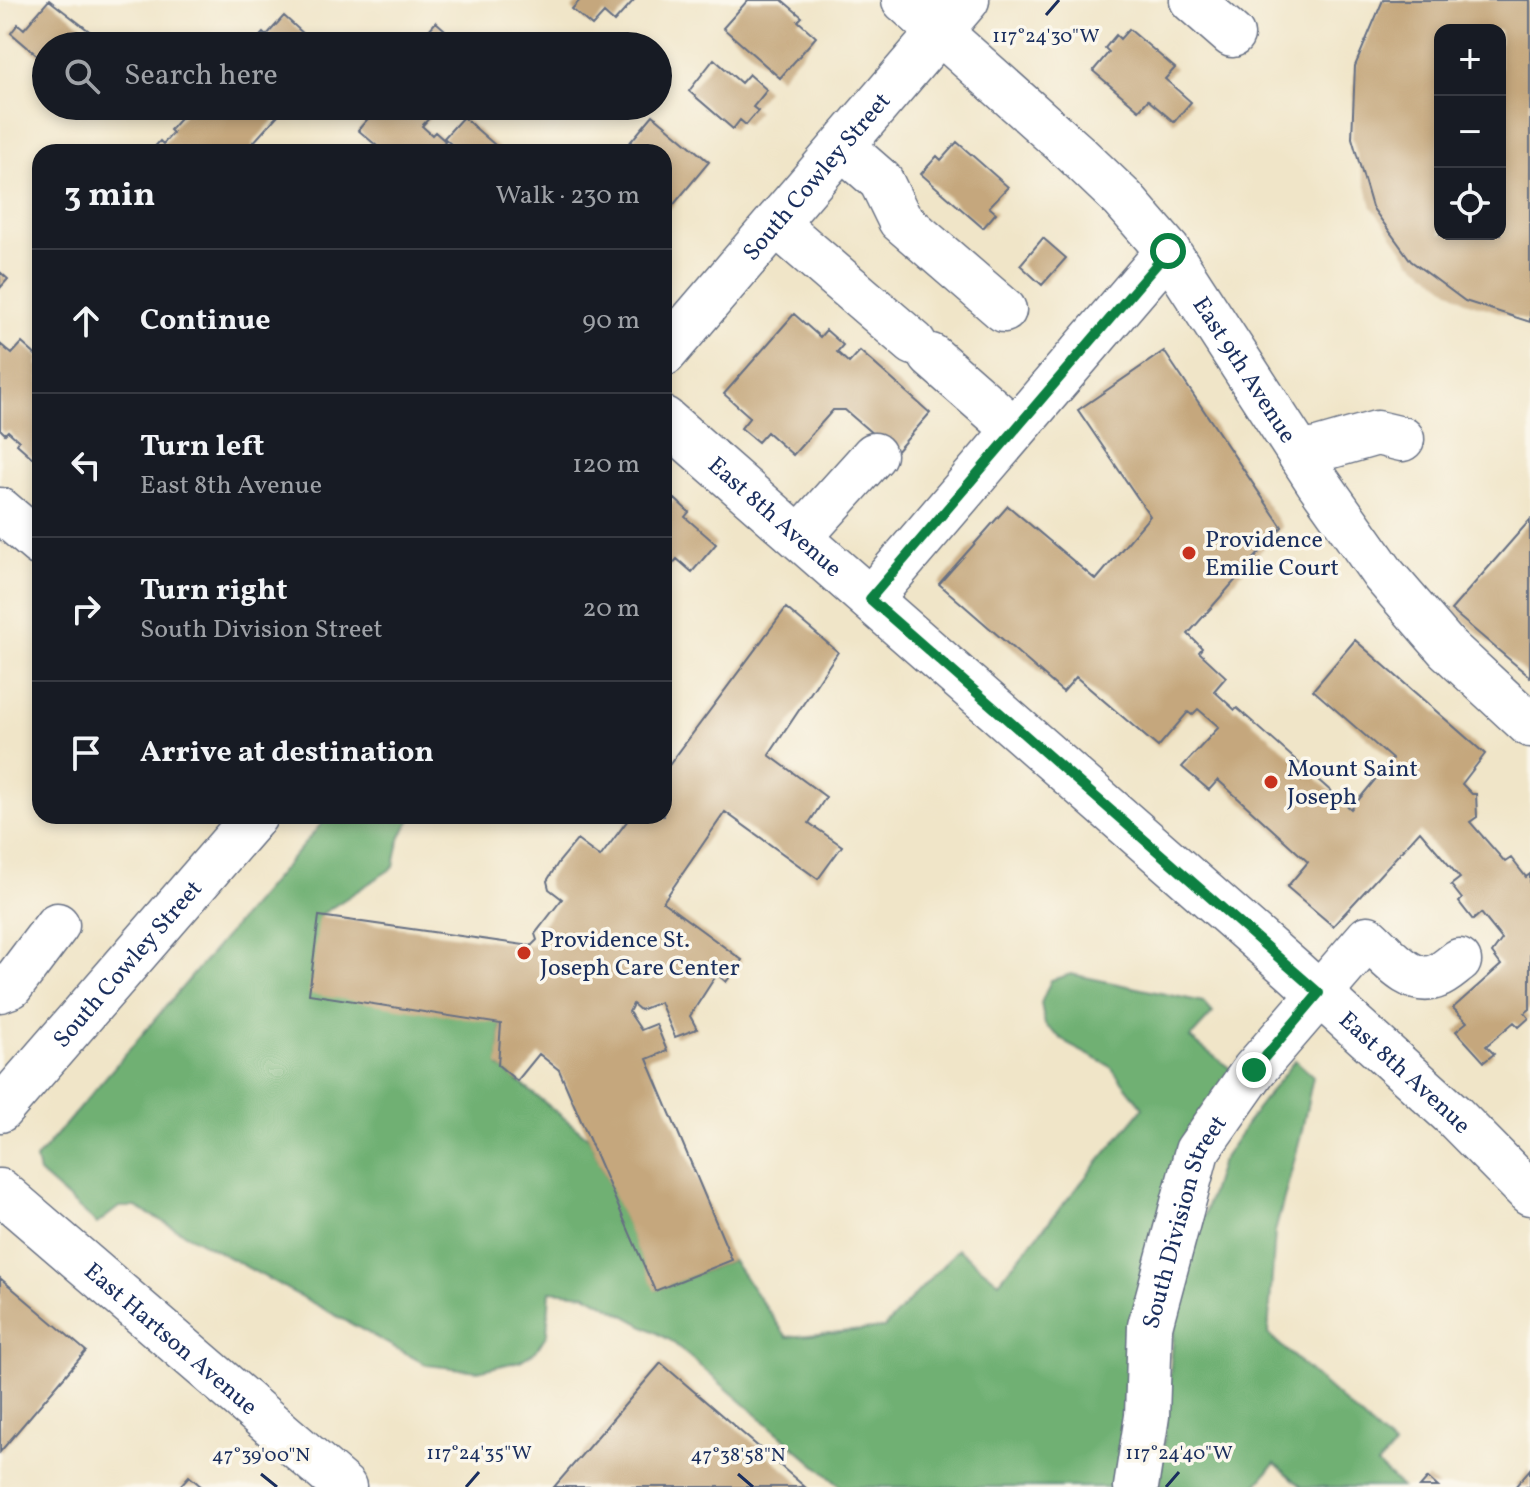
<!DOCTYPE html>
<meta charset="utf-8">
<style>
:root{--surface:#171b24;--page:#20242c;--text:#f1f3f6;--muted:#9ea1a6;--line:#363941}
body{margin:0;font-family:Vollkorn,serif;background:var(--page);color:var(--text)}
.controls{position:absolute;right:24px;top:24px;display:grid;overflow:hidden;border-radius:16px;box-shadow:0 4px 12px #0003}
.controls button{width:72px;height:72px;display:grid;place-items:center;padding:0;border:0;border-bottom:2px solid var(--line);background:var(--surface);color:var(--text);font:40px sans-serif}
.stop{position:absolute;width:24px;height:24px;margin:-18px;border:6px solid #0b8043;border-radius:50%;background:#fff}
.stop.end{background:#0b8043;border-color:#fff;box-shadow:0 2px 8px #0008}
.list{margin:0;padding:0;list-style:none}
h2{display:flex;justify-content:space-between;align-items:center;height:104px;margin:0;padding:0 32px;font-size:34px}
h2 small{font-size:26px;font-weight:400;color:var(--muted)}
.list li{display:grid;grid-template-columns:52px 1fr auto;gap:24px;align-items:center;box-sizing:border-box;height:144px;padding:0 32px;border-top:2px solid var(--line)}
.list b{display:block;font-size:30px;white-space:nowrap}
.list p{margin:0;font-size:26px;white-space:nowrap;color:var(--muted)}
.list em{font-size:26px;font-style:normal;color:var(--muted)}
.icon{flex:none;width:44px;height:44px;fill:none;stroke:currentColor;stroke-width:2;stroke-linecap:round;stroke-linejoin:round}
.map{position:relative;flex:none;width:1530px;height:1487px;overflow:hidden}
.search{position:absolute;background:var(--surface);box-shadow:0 4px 12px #0003;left:32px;top:32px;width:640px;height:88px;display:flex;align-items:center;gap:20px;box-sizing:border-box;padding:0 28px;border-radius:44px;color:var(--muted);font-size:30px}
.panel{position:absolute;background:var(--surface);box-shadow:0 4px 12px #0003;left:32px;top:144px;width:640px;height:680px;border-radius:24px}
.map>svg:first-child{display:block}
.forest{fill:#6fb073;stroke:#457068;stroke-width:2}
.building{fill:#c5a77d;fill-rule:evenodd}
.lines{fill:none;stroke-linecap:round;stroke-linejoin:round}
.minor-casing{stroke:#666f83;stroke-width:47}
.minor{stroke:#fff;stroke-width:44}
.route{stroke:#0b8043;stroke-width:10}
.ticks{fill:none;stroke:#1b2f5e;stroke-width:3}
.poi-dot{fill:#c8321e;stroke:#fbf7ec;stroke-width:3}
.labels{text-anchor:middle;stroke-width:7;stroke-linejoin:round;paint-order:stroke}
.street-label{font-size:24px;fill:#1b2f5e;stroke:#fbf7ec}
.poi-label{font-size:24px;fill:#1b2f5e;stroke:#fbf7ec;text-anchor:start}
.ticks-label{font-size:20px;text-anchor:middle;fill:#1b2f5e;stroke:#fbf7ec;stroke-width:7;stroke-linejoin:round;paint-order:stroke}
</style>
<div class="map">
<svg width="1530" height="1487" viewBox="0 0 1530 1487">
<rect width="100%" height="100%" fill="#fbf7ec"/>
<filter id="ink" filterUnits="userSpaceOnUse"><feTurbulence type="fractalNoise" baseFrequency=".0125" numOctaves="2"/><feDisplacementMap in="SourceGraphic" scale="16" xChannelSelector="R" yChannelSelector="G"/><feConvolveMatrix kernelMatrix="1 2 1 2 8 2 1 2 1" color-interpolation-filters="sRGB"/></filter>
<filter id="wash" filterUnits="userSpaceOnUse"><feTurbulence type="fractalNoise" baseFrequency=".006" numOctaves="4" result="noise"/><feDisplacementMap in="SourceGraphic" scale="32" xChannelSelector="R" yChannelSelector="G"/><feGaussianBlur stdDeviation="1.8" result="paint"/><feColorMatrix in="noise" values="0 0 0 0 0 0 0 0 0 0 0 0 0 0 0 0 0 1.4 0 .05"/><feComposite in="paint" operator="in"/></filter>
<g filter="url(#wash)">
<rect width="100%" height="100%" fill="#f0e5c8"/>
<path class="forest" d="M328,816H414C400,832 397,847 394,867L319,916L501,1024L499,1066L589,1138L656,1290L732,1260L787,1337L884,1328L958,1249L999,1282L1143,1108L1110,1066L1069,1045L1045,1025L1041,1003L1051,980L1071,974L1203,1002L1213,1013L1190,1038L1232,1070L1180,1156L1154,1225L1137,1317L1121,1487H841L670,1340L586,1294L550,1291L547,1334L536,1351L520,1361L478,1371L427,1365L136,1207H119L97,1224L39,1173L36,1159Z
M1295,1060L1313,1076L1301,1135L1275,1232L1268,1334L1394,1447L1377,1465L1402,1487H1302L1275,1463L1254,1487H1160L1176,1307L1220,1164L1256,1110Z"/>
<g id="blocks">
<path class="building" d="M49,0L93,34L83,46H46V63L11,33L18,24L24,29Z
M580,0H634L614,22L604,13L592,26L572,9Z
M748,0H782L802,17L798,21L816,37L780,78L723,28Z
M1383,0H1530V322L1465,301L1430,275L1411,261L1372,207L1352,138L1355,66ZM1440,30H1500V234H1440Z
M284,16L317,46H251L263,33L266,36Z
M436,22L463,46H415Z
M1129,29L1175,68L1165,79L1191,102L1174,122L1148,100L1139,110L1093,71L1109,52L1105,48L1116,35L1120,39Z
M714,59L741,83L749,74L767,90L753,107L758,111L746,125L740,120L733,129L689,91Z
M197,106H286L252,144L254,146L248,152H150L160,141L163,144L173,133L170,130L187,111L190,114Z
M379,106H440L422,126L432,135L435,132L445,141L443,144L452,152H384L358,130Z
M653,115L709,162L670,209L664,204V152H622Z
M463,117L503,152H460L444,138Z
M957,142L1008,187L989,207L996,213L983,228L921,174L937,156L941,160Z
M1043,238L1066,258L1042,285L1020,265Z
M0,272L8,279L0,288Z
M794,314L820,337L826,330L843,345L837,352L849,363L860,351L930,413L895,453L845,410H833L793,455L767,432L758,442L741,428L750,417L724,394Z
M22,343L40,359L37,364L40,367V459L38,457L35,460L17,444L19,441L8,431L5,434L0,429V344L12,354Z
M1164,351L1282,527L1188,634L1202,648L1199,652L1226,677L1214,691L1235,710L1237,708L1351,809L1392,759L1313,690L1355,640L1485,754L1462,784L1472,794H1476L1477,817L1470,822L1505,862L1511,858L1526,877L1530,874V1009L1525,1013L1529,1018L1519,1027L1514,1022L1486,1046L1494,1054L1484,1062L1456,1031L1467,1022L1453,1008L1501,965L1492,953L1502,939L1481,913L1473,920L1459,902L1462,899L1451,885L1460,878L1420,831L1333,926L1287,887L1308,862L1218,780L1209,790L1182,767L1219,727L1198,709L1192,715L1188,712L1158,747L1076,677L1063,692L939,584L1008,506L1096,580L1150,516L1078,410Z
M664,499L670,505L675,499L689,512L685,517L716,544L692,572L677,559L664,574Z
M1530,520V677L1451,610Z
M786,608L838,652L769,755L826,797L809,823L842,846L818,879L725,812L663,902L742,960L726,982L717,974L690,1016L697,1029L675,1037L660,1002L640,1010L633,1004L629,1012L641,1030L656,1024L667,1051L647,1059L732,1260L655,1291L559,1070L539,1054L517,1081L498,1065L501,1024L309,994L319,916L531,946L537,940L535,934L562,899L549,889L547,881L558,863L577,840L600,857L631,816H664V772Z
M0,1278L86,1351L0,1452Z
M661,1363L805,1487H554Z
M1530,1469V1487H1515Z
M189,1476L202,1487H179Z
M1428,1478L1438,1487H1420Z"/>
</g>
</g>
<g filter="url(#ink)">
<use href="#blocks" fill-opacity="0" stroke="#666f83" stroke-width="2"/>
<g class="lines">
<defs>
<g id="minor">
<path id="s1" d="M904,0L1075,153L1123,199L1168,251L1318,482L1384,575L1447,648L1530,725"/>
<path d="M1192,0L1232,35"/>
<path d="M842,147L881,181L900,220L1004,310"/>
<path d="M776,224L914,343"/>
<path id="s2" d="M664,354L967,0"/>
<path d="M931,356L1014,429"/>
<path id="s3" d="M664,419L1294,971L1453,1115L1530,1193"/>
<path d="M1300,455L1377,433L1402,439"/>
<path d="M0,510L40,544"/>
<path d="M800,537L874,455"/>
<path d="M870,599L1168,251"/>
<path d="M0,990L11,986L57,925"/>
<path id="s4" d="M0,1110L255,816"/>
<path id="s5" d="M0,1191L344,1487"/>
<path id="s6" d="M1136,1487L1147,1416L1150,1326L1197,1151L1254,1070L1368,938C1386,954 1411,988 1437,976C1445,973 1452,966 1459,961"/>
</g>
</defs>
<use href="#minor" class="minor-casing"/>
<use href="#minor" class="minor"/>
</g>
</g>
<g class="lines" filter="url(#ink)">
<path class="route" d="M1168,251L870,599L1319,993L1254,1070"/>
</g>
<path class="ticks" d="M1046,15L1059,0M261,1474L277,1487M738,1474L753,1487M466,1487L479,1472M1166,1487L1179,1472"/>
<g class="poi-dot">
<circle cx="1189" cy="553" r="8"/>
<circle cx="1271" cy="782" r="8"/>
<circle cx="524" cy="953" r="8"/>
</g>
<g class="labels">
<g class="street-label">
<text dy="8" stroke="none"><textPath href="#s2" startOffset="234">South Cowley Street</textPath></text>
<text dy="8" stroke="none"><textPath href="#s1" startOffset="506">East 9th Avenue</textPath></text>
<text dy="8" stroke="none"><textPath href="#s3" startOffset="148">East 8th Avenue</textPath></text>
<text dy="8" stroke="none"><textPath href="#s4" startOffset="194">South Cowley Street</textPath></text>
<text dy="8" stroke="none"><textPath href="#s3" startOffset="988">East 8th Avenue</textPath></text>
<text dy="8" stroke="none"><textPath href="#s6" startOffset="272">South Division Street</textPath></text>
<text dy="8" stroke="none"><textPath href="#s5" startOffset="226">East Hartson Avenue</textPath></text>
</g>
<g class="poi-label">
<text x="1205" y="547">Providence<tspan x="1205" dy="28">Emilie Court</tspan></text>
<text x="1287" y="776">Mount Saint<tspan x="1287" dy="28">Joseph</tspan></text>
<text x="540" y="947">Providence St.<tspan x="540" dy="28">Joseph Care Center</tspan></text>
</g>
</g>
<g class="ticks-label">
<text x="1046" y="42">117°24'30"W</text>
<text x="479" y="1459">117°24'35"W</text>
<text x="1179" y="1459">117°24'40"W</text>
<text x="261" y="1461">47°39'00"N</text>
<text x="738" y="1461">47°38'58"N</text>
</g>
</svg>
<div class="controls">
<button>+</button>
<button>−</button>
<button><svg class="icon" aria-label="locate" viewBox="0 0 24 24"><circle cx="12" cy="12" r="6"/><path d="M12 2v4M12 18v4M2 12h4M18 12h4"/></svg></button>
</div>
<div class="stop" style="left:1168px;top:251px"></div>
<div class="stop end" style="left:1254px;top:1070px"></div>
<div class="search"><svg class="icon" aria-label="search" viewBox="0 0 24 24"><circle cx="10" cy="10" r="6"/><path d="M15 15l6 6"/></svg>Search here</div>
<section class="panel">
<h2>3 min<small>Walk · 230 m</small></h2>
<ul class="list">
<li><svg class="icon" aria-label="ahead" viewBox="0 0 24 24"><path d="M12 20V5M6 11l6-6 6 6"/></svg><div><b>Continue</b></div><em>90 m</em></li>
<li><svg class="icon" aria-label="left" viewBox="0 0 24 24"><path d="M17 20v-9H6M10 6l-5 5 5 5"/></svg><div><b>Turn left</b><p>East 8th Avenue</p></div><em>120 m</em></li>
<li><svg class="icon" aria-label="right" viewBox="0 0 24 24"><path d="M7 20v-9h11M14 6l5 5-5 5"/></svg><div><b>Turn right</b><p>South Division Street</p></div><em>20 m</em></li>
<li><svg class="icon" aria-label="arrive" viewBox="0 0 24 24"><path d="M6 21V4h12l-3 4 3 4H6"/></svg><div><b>Arrive at destination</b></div></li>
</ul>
</section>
</div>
